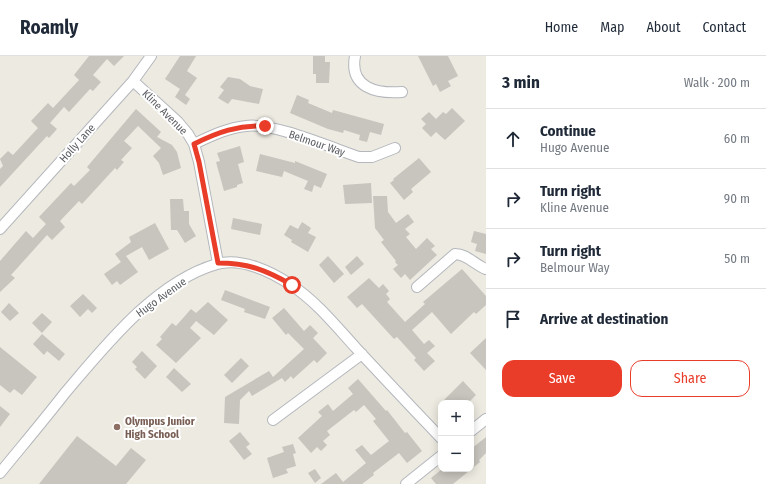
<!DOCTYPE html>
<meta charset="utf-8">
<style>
:root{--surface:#fff;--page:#f2f2f3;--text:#1f2937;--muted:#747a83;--line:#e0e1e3;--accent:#e93d2a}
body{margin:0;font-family:"Fira Sans Condensed",sans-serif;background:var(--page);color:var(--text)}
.controls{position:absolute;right:12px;bottom:12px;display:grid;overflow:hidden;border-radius:8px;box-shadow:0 2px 10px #0003}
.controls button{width:36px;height:36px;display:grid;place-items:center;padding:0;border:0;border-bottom:1px solid var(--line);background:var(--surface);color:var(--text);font:20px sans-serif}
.stop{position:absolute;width:12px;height:12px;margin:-9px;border:3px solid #e93d2a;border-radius:50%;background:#fff}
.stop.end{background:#e93d2a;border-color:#fff;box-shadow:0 1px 4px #0008}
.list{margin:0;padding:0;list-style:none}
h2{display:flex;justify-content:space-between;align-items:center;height:52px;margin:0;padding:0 16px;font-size:17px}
h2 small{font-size:13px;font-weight:400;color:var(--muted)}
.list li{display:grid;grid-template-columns:26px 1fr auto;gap:12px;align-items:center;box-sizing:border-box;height:60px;padding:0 16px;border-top:1px solid var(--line)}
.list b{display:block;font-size:15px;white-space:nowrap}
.list p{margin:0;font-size:13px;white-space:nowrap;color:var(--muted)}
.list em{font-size:13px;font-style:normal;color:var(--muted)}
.actions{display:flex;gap:8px;padding:12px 16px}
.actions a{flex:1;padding:9px 0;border:1px solid var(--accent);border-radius:12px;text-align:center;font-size:14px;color:var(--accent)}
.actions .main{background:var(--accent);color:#fff}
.icon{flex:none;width:22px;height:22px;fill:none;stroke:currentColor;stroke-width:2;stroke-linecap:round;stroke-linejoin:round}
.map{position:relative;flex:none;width:486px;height:428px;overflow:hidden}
header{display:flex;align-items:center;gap:24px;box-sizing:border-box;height:56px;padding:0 20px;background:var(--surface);border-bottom:1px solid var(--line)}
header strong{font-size:19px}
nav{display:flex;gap:22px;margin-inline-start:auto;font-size:14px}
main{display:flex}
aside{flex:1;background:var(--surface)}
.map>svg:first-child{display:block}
.building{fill:#c8c4be}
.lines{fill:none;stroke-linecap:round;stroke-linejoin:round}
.street-casing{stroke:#b4b7bc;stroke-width:12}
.street{stroke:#fff;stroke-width:10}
.route{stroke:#e93d2a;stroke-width:5}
.education-dot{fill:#8d6e63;stroke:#fff;stroke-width:1.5}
.labels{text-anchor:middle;stroke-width:4;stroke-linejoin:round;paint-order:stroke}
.street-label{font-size:11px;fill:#5a5d62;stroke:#fff}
.education-label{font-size:11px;font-weight:bold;fill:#785e54;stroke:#fff;text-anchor:start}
</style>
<header>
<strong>Roamly</strong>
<nav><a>Home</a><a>Map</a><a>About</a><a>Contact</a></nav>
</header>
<main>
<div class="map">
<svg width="486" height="428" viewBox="0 0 486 428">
<rect width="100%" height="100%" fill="#edeae1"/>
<path class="building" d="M89,0H124L114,10L107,3L93,19L101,26L93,35L90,33L69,56L64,51L50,67L57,73L49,82L47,80L0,131V113L3,110L0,103L8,95L13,99L38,72L31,65L48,47L53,52L79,24L74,19Z
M180,0H196L187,15L197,22L185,39L190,43L186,49L175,41L180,33L165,23Z
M313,0H325V6H330L329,27H316V18H313Z
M418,0H448L458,20L448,25L451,30L440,36L436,28L433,30Z
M228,21L240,23L250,30L263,33L259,48L232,43L228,48L218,42L224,34L220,31Z
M297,39L309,44L308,47L332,57L333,54L384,68L381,79L370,76L367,86L359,84L360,79L344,74L343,77L328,73L290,57Z
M452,52L465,65L445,84L436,76L431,81L422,72L426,68L421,63L429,56L436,63L443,56L446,58Z
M136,53L161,76L157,81L172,89L177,96L181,112L163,119L159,107L153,100L161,92L138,70L124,85L132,92L121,104L124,106L117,114L115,112L82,148L79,145L60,165L65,171L52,184L47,179L11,219L15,222L0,236V205L26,175L33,182L46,168L39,161L71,127L74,130L90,114L87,111Z
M240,90L244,106L238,108L243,127L237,129V131L224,135L216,106L220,105L217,97Z
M260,98L295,107V105L327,118L321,132L314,129L312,136L304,133L308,125L284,115L282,121L256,115Z
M419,102L431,116L411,133L413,136L404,144L390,127L394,124L393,123Z
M371,127L372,147L345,148L343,129Z
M373,140H387L388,156L396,167L408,158L414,166L405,173L410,178L406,181L416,193L427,182L435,190L431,193L437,199L410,224L405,218L401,222L393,213L398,209L395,206L396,205L381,186L384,184L375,172Z
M170,143H183L184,155H189V168L196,180L185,187L177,174H171Z
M233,162L262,168L260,179L231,173Z
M302,166L311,172L308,177L316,181L308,196L291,186L292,184L284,179L290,169L298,173Z
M155,167L169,193L149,204L142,191L126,200L138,216L120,229L117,225L112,229L104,218L121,206L115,198L131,186L129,181Z
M474,175L486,178V198L475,195L477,188L471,186Z
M328,200L344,218L334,227L319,209Z
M357,200L364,208L351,219L345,211Z
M462,213L486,240V249L476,258L474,256L451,278L432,256L412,274L424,288L429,284L435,290L427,297L435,305L424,315L414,304L416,302L397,281L394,283L362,248L357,252L347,241L369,222L379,232L383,228L389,235L386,238L390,243L387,246L405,266L425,248L423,246Z
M225,234L270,251L265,263L244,256L245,253L221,244Z
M83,238L97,252L92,257L88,253L80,261L70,250Z
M208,246L228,264L214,279L196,265L190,272L201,282L176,307L156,289L162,283L160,281L172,267L176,270L191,253L196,257Z
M9,247L19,257L10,265L1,256Z
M284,252L304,275L310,269L318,277L313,282L327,297L317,307L314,304L293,323L291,320L285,326L282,322L252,340L249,335L240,344L239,368L224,367L225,341L269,315L273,321L304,293L288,277L286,279L272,262Z
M42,257L52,266L42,277L32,267Z
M42,278L65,298L59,305L47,295L44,299L33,288Z
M486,282V314L470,297Z
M0,291L37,321L22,339L14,333L10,337L0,329Z
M142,295L157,310L145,323L135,313L137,311L132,306Z
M241,302L249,310L232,327L224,319Z
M174,312L191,328L182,336L166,321Z
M358,323L386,355L387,354L405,377L407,376L422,395L407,407L399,397L373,417L374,419L362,428H321L336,417L343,426L366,407L355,394L362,389L371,399L389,385L373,365L376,363L364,349L356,356L354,354L327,375L330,379L323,385L327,389L321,395L317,391L311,397L298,382L322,360L318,356L328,348L333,355L353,338L348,332Z
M463,325L476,339L468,347H441Z
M0,350L10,358L0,371Z
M240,376L250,388L246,391L252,398L244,404L229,385Z
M77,380L116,410L131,392L146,404L126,428H39Z
M486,381V397L479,404L480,406L453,428H436L431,422L442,413H471V393Z
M293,388L296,397L293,398L296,410L286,413L288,417L273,422L267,402L284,396L282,391Z
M315,413L321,422L315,427L308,417Z"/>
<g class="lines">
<defs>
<path id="street" d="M355,0C349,32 377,38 402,36
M133,25L178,66L188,78L194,88L199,106L218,207
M194,88C211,80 227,72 246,70C272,66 332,92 359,101H372L395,92
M0,173L133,25L151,0
M417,231L455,198C467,198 475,209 486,213
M273,364L362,298
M471,375L486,363
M0,417C22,390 44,364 65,337C105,290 155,226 217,208C241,201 272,216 291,229C316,245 336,270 356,292C384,322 412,352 441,382
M406,428L441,400"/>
</defs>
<use href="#street" class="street-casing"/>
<use href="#street" class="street"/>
</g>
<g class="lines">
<path class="route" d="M265,70C238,69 218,76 194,88L199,106L218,207C248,207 266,214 292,229"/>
</g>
<circle class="education-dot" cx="117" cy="371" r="4"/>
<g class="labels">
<g class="street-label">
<text transform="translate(165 56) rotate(45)" y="4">Kline Avenue</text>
<text transform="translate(77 87) rotate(-48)" y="4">Holly Lane</text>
<text transform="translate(317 87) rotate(19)" y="4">Belmour Way</text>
<text transform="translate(161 241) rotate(-36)" y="4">Hugo Avenue</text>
</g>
<g class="education-label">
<text x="125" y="369">Olympus Junior<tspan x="125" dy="13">High School</tspan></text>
</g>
</g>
</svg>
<div class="controls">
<button>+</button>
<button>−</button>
</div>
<div class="stop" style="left:292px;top:229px"></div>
<div class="stop end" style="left:265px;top:70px"></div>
</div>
<aside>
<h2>3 min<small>Walk · 200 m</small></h2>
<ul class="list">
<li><svg class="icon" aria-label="ahead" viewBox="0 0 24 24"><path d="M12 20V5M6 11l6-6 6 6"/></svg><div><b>Continue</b><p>Hugo Avenue</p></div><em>60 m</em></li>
<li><svg class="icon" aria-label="right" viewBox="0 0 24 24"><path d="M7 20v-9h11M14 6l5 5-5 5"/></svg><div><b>Turn right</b><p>Kline Avenue</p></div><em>90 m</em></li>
<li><svg class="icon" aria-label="right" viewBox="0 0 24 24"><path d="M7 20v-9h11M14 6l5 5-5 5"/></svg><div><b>Turn right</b><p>Belmour Way</p></div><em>50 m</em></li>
<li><svg class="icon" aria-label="arrive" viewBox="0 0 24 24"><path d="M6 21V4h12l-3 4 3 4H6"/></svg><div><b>Arrive at destination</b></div></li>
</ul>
<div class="actions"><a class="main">Save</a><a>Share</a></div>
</aside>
</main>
